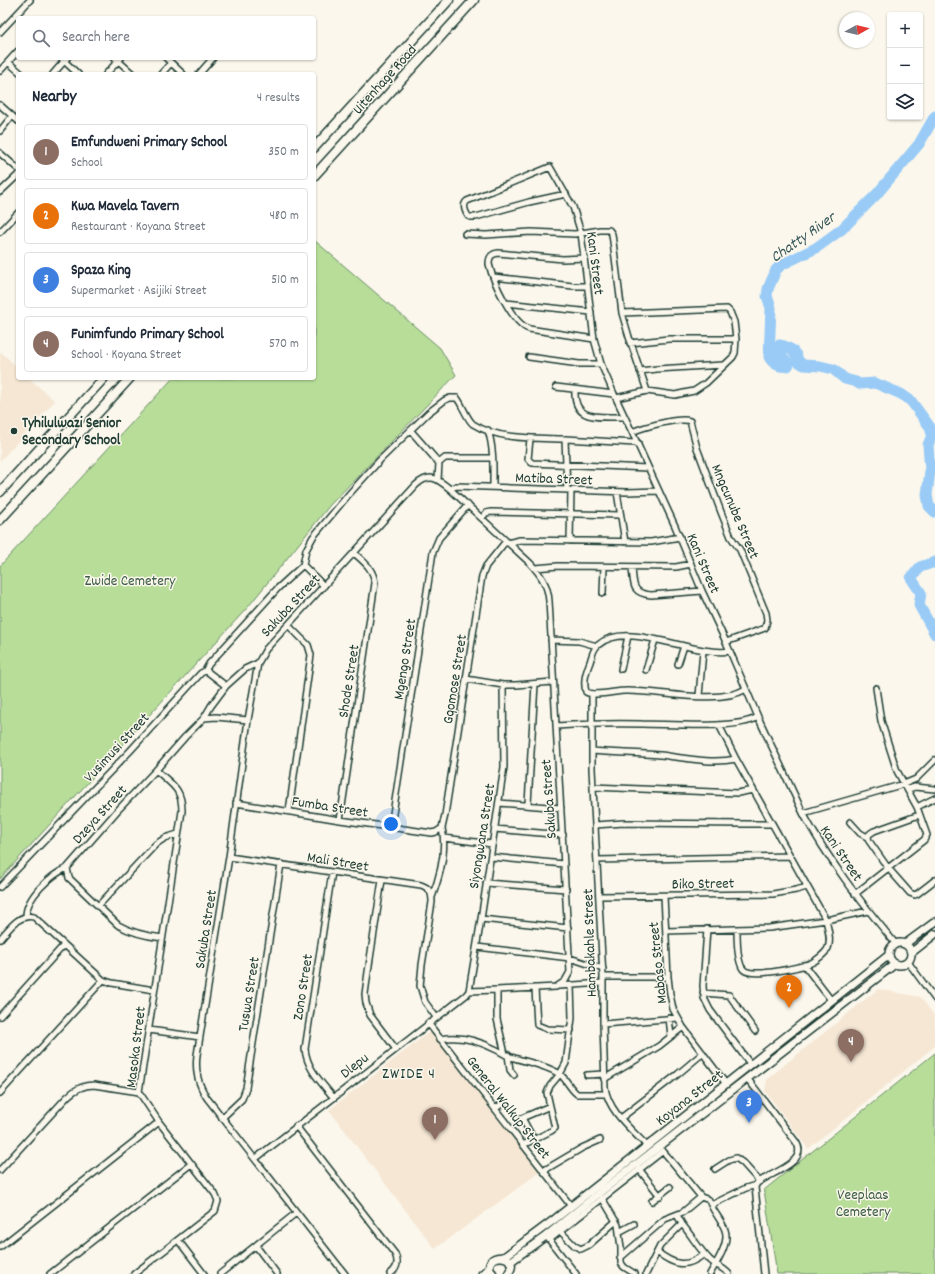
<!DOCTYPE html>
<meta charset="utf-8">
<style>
:root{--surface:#fff;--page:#f2f2f3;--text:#1f2937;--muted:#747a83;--line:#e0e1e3;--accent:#7c3aed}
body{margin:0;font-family:Dekko,sans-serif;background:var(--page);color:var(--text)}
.controls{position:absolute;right:12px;top:12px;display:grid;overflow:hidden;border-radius:4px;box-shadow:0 1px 3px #0004}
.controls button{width:36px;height:36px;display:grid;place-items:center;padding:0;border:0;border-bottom:1px solid var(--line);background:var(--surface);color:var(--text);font:20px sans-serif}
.compass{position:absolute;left:839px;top:12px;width:36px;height:36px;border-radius:50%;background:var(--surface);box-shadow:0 1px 3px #0004;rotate:82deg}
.you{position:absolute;left:391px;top:824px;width:14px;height:14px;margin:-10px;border:3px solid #fff;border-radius:50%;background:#1a73e8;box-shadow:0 0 0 6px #1a73e833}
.badge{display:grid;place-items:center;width:26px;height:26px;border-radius:50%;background:var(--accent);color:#fff;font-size:13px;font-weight:700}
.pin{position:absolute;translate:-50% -33px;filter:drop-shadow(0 1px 2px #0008)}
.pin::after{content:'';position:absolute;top:21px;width:14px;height:12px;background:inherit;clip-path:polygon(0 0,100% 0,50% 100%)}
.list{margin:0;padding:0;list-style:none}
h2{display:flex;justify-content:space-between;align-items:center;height:52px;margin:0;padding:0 16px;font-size:17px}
h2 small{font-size:13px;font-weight:400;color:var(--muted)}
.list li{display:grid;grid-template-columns:26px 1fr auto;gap:12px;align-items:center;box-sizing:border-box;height:56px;margin:0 8px 8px;padding:0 8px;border:1px solid var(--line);border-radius:4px}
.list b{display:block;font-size:15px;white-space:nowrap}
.list p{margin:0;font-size:13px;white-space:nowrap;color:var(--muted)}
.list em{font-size:13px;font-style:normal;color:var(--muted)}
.icon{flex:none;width:22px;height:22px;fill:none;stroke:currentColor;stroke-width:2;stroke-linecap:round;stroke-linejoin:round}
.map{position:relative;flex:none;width:935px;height:1274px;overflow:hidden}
.search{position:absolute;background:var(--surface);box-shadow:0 1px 3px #0004;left:16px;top:16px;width:300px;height:44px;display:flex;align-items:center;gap:10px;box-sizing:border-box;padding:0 14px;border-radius:4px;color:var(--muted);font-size:15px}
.panel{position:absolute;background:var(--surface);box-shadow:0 1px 3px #0004;left:16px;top:72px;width:300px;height:308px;border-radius:4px}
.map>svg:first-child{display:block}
.built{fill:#f6e7d4}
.green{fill:#b7dd99;stroke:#6b8d66}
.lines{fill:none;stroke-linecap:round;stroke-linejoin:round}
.river{stroke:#99cbf6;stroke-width:11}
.minor-casing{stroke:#1f3d34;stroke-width:8}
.secondary-casing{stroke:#1f3d34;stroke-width:10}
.primary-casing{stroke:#1f3d34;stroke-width:11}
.minor{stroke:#fbf7ec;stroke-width:5}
.secondary{stroke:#fbf7ec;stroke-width:7}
.primary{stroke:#fbf7ec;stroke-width:8}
.poi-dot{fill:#1f3d34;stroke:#fbf7ec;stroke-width:1.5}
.labels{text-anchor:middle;stroke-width:3;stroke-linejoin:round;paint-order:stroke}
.street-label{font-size:15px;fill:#1f3d34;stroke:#fbf7ec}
.poi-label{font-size:15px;font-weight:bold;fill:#1f3d34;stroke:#fbf7ec;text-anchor:start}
.park-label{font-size:15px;fill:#3d5d48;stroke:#fbf7ec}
.water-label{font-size:16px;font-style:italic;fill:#37595b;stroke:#fbf7ec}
.neighbourhood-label{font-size:16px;letter-spacing:1px;fill:#1f3d34;stroke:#fbf7ec}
</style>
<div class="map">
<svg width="935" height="1274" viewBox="0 0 935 1274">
<rect width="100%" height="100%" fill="#fbf7ec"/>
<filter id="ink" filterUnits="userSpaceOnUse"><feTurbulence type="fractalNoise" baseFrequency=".025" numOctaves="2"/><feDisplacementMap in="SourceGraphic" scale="8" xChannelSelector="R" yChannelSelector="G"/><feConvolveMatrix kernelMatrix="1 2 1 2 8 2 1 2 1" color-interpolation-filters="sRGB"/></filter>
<g filter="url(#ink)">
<path class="built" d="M0,351L18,368V378H29L55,401L0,461Z
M878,989L920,997L935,1016V1046L808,1149L765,1091L767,1079Z
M433,1032L541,1171L435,1249L329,1110L428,1033Z"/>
<path class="green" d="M314,240L440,348L456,375L330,505L248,607L0,879V566L173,378H314Z
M935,1053V1274H777L764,1190Z"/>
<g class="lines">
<path class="river" d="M935,116L919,144L876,195L842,229L816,248L781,265L776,270L768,289L767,296L771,308L769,357C773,364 780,368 788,366L789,364C784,358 779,356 777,347L779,345L784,346L792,350L796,355L799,362L804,365L820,366L833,369L845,379L856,382L859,384L875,383L901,394L911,401L930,427L932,435L928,445L930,471L927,495L929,506L935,512
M935,562L920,567L911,578L921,593L919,605L935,634"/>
<defs>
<path id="minor" d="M0,32L30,0
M61,58L78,74
M115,58L133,74
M166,58L183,74
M8,62L22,74
M0,71L18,51
M53,74L67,58
M106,74L121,58
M161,74L171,63
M199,74L213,58
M0,105L18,121
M0,131L12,116
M0,153L18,169
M0,192L18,175
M566,194L529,202L476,217H470L468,216C465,211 462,205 467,201L550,167L573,207L581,233L594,339L601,364L614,394L632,432L675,526L702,591L726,642L758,717L803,813C828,860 861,902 895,943
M0,232L18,213
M465,234L486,235L531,232L575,234L600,230H609L612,234L622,313L629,337L647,391
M585,258L563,259L498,253C491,254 489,257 489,264C493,281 512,323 529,329L594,339
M494,277L573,286H587
M506,303L591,312
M630,343L669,339H736
M529,357L579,364H601
M640,371L657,369L723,365
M556,387L614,394
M575,390C573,423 601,416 625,417
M616,398L647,391L675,395L684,393L694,391L706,383L733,357L735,353L736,339L734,322L730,312L727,309L622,313
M488,430C494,449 493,468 493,487
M411,431L439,463
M632,432C643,427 680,417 690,421L697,448L721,512L731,537L740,550L766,613L767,620L765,628L726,642
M530,439L528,459L532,463L648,468
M565,439L567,490
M438,479L439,463L445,458H492
M450,489L456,486L627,492L658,491
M617,492L625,542
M482,518L486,513L491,512L620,515
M570,541L571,490
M507,543L520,540L651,542L680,537
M303,565L324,586
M535,568L558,566L676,567L691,564
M632,568C634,584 631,593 651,595L702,591
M603,593L604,567
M288,625L308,645L311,655L289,811
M551,640L579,641L597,646
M730,651C693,657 627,619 598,645C593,649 592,656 590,662C586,672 583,681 586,692C593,697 616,691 625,691C659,690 717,706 746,689
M678,664L684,646
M621,669L628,636
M646,670L655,640
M205,671L209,664L278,588L303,565L306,550L313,537L349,494L380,460L428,413L445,400L450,398H457C463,406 467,419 473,424C498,440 536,438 564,439C588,440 613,442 638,443
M466,679L503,685H516L553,682
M592,694V769L603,977V1024L605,1087C608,1111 631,1129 647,1146
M699,696L703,651
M204,718L211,706L226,686
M719,725L736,759L826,920C828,929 832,942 827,950C824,954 818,959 813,962C803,967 753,978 744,970C737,964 737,938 737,929
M556,726C585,724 613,723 642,724C669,724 737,730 758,717
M592,751C614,753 637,753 660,755C685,758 711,764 736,759
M593,787L738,793L753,790
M908,789L915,787L935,789
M236,803L340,820L432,833L436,832L442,828
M499,803L561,808
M528,804L535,684
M917,807L935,798
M803,813L904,784L916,779L935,760
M919,815L874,831C869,834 867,835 869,841L888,868L910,893L915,895L917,894L935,880
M340,820L375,583C373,568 364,562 354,553
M850,822L860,833L867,837
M595,825L624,823L746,824H772
M391,827L433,552L439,538L468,505
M442,828L445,815L482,576L486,566L506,541
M495,829L563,835
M444,838L492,844
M229,857L421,885C430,888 432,893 432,902L422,965L420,986L425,1002L436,1017
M491,857L564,864
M597,860L789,856
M332,872L305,1049C307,1069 321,1082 333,1097
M382,880L368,972L365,994L366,1003L370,1015L395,1048
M486,883L566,889
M0,887L130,751L201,673L205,671L208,672L226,686L245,669L258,663
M855,894L924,840L927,835L917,807L897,771L881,721L876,688
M599,896L773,894L796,890L807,887
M664,896L668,977L670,994L673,1009L683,1027L726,1084
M432,897C440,876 447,850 442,828
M99,905L156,844L165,838L178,834
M26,916C26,897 51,875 67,868
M481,919L568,928
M707,929L703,986L704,998L710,1010L751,1065
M666,931L769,928L826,920L868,911
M162,938C146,936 132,933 118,925L69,878L67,868L117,811L156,770L185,737L204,718L216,717L248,720
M0,939C9,929 19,913 34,917L103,980L112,983L154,990
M477,947L570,958L603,969
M908,962L935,999
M804,965L831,1000
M603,977H668
M559,986L603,983
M535,988L537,1025L547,1029L571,1030
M497,990V1019L505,1054
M703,993L729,995L755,1031
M0,1016L64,945
M669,1018L671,1036
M428,1023L571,1206
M603,1024L678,1018
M149,1030L200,1037
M440,1039C459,1035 480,1041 497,1050C501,1052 504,1054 508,1056C525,1062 543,1064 558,1073C565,1076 569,1088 577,1094H606
M508,1055L510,1070L514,1075
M587,1075L604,1074
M747,1078L796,1142C809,1161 774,1172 762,1180L757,1183L755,1187L764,1274
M604,1079L659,1046L683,1027
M0,1093L103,980
M495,1109L503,1103
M222,1118L242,1099L246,1088L281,864
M621,1118L678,1074L703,1053
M296,1126L395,1254C399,1262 397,1269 390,1274
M534,1140L522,1118L550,1106
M523,1145L551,1131L555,1128L547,1093L550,1086L560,1074L566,1063L572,1018L571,985
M255,1159L466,995L469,991L481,919L504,767L503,685
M639,1169L660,1196
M715,1169L729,1160L736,1158L743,1163L759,1181
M0,1170L67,1097C75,1089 83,1085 94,1085L139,1092
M543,1171L582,1148L600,1140
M602,1198L618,1225L621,1248V1263L624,1267L635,1274
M652,1201L670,1187
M682,1224C692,1236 700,1251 711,1261C717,1266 724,1268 729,1274
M560,1231L575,1246L581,1249L589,1245L616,1221
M619,1232L634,1224
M547,1237L576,1274
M178,1240L204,1274
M549,1240L663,1151L701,1197
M256,1246L277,1274
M0,1247L159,1122
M657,1252C674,1265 686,1269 704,1254
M620,1258L665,1219L683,1212L701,1197L709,1200L711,1205L746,1188L756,1185
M50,1274L191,1164
M134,1274L215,1211L218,1201L215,1194L159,1122L139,1092L182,811C182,788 172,785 156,770
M220,1274L296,1213
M345,1274L207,1098C198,1084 195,1072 197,1055L229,857L248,720L258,663L266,649L416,485C430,472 438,479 450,489L530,563C541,575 548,585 549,601L570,972L565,981L556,987L497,990L469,991
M646,1274L660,1246L682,1224L677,1215
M710,1274C716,1263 730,1243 725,1230C722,1221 715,1214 711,1205"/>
<path id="secondary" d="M889 954a11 11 0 1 1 22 0a11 11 0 1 1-22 0Z
M905,944L935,922
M911,953L935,934
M504,1257L555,1219L889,955
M510,1262L546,1236L603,1190L895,964
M482,1274L490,1268
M493,1274C477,1252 524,1251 508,1274"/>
<path id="primary" d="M314,148L449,0
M314,176L474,0
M0,492L104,378
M0,520L130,378"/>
</defs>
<use href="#minor" class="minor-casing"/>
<use href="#secondary" class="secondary-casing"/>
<use href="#primary" class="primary-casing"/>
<use href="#minor" class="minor"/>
<use href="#secondary" class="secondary"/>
<use href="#primary" class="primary"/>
</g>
</g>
<circle class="poi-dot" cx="14" cy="431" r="4"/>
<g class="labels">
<g class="street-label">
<text transform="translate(384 79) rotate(-48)" y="5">Uitenhage Road</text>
<text transform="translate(596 263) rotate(83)" y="5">Kani Street</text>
<text transform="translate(554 478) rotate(2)" y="5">Matiba Street</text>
<text transform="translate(736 511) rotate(67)" y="5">Mngcunube Street</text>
<text transform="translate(704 563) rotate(67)" y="5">Kani Street</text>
<text transform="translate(290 605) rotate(-47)" y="5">Sakuba Street</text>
<text transform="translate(404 659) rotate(-81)" y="5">Mgengo Street</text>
<text transform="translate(454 679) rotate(-81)" y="5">Gqomose Street</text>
<text transform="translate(348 681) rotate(-81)" y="5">Shode Street</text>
<text transform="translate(116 747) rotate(-47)" y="5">Vusimusi Street</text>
<text transform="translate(548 799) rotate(-94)" y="5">Sakuba Street</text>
<text transform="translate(330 806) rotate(9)" y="5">Fumba Street</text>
<text transform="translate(99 814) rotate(-48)" y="5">Dzeya Street</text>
<text transform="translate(481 836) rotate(-81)" y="5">Siyongwana Street</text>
<text transform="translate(842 853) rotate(56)" y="5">Kani Street</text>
<text transform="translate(338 861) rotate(9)" y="5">Mali Street</text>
<text transform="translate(703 883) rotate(-1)" y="5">Biko Street</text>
<text transform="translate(205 929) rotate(-81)" y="5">Sakuba Street</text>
<text transform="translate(589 943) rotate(-92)" y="5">Hambakahle Street</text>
<text transform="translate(657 963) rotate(-96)" y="5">Mabaso Street</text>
<text transform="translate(302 987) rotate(-81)" y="5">Zono Street</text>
<text transform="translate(248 994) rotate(-81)" y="5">Tuswa Street</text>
<text transform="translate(135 1047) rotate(-83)" y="5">Masoka Street</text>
<text transform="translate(354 1065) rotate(-38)" y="5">Dlepu</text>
<text transform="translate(689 1097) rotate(-38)" y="5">Koyana Street</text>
<text transform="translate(509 1107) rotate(52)" y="5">General Walkup Street</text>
</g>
<g class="poi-label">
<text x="22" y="427">Tyhilulwazi Senior<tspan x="22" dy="17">Secondary School</tspan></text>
</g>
<g class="park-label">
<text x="130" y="585">Zwide Cemetery</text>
<text x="863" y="1199">Veeplaas<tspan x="863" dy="17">Cemetery</tspan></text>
</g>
<g class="water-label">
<text transform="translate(802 236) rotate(-35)" y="6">Chatty River</text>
</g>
<g class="neighbourhood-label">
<text x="409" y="1078">ZWIDE 4</text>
</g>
</g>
</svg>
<div class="controls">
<button>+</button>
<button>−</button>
<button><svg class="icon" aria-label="layers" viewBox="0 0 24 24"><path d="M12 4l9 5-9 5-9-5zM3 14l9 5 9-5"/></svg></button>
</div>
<svg class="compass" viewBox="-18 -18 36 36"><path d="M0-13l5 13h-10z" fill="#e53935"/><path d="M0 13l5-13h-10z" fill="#747a83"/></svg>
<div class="you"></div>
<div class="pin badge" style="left:435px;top:1140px;background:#8d6e63">1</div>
<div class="pin badge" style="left:789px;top:1008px;background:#e8710a">2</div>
<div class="pin badge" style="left:749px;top:1123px;background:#3f7fe0">3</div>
<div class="pin badge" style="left:851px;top:1062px;background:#8d6e63">4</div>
<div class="search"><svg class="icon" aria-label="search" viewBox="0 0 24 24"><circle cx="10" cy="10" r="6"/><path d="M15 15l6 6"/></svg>Search here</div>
<section class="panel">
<h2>Nearby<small>4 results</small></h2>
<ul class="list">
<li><span class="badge" style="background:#8d6e63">1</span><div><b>Emfundweni Primary School</b><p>School</p></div><em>350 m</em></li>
<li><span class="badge" style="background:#e8710a">2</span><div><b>Kwa Mavela Tavern</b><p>Restaurant · Koyana Street</p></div><em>480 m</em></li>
<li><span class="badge" style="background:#3f7fe0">3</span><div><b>Spaza King</b><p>Supermarket · Asijiki Street</p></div><em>510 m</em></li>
<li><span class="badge" style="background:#8d6e63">4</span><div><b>Funimfundo Primary School</b><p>School · Koyana Street</p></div><em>570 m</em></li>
</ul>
</section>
</div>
